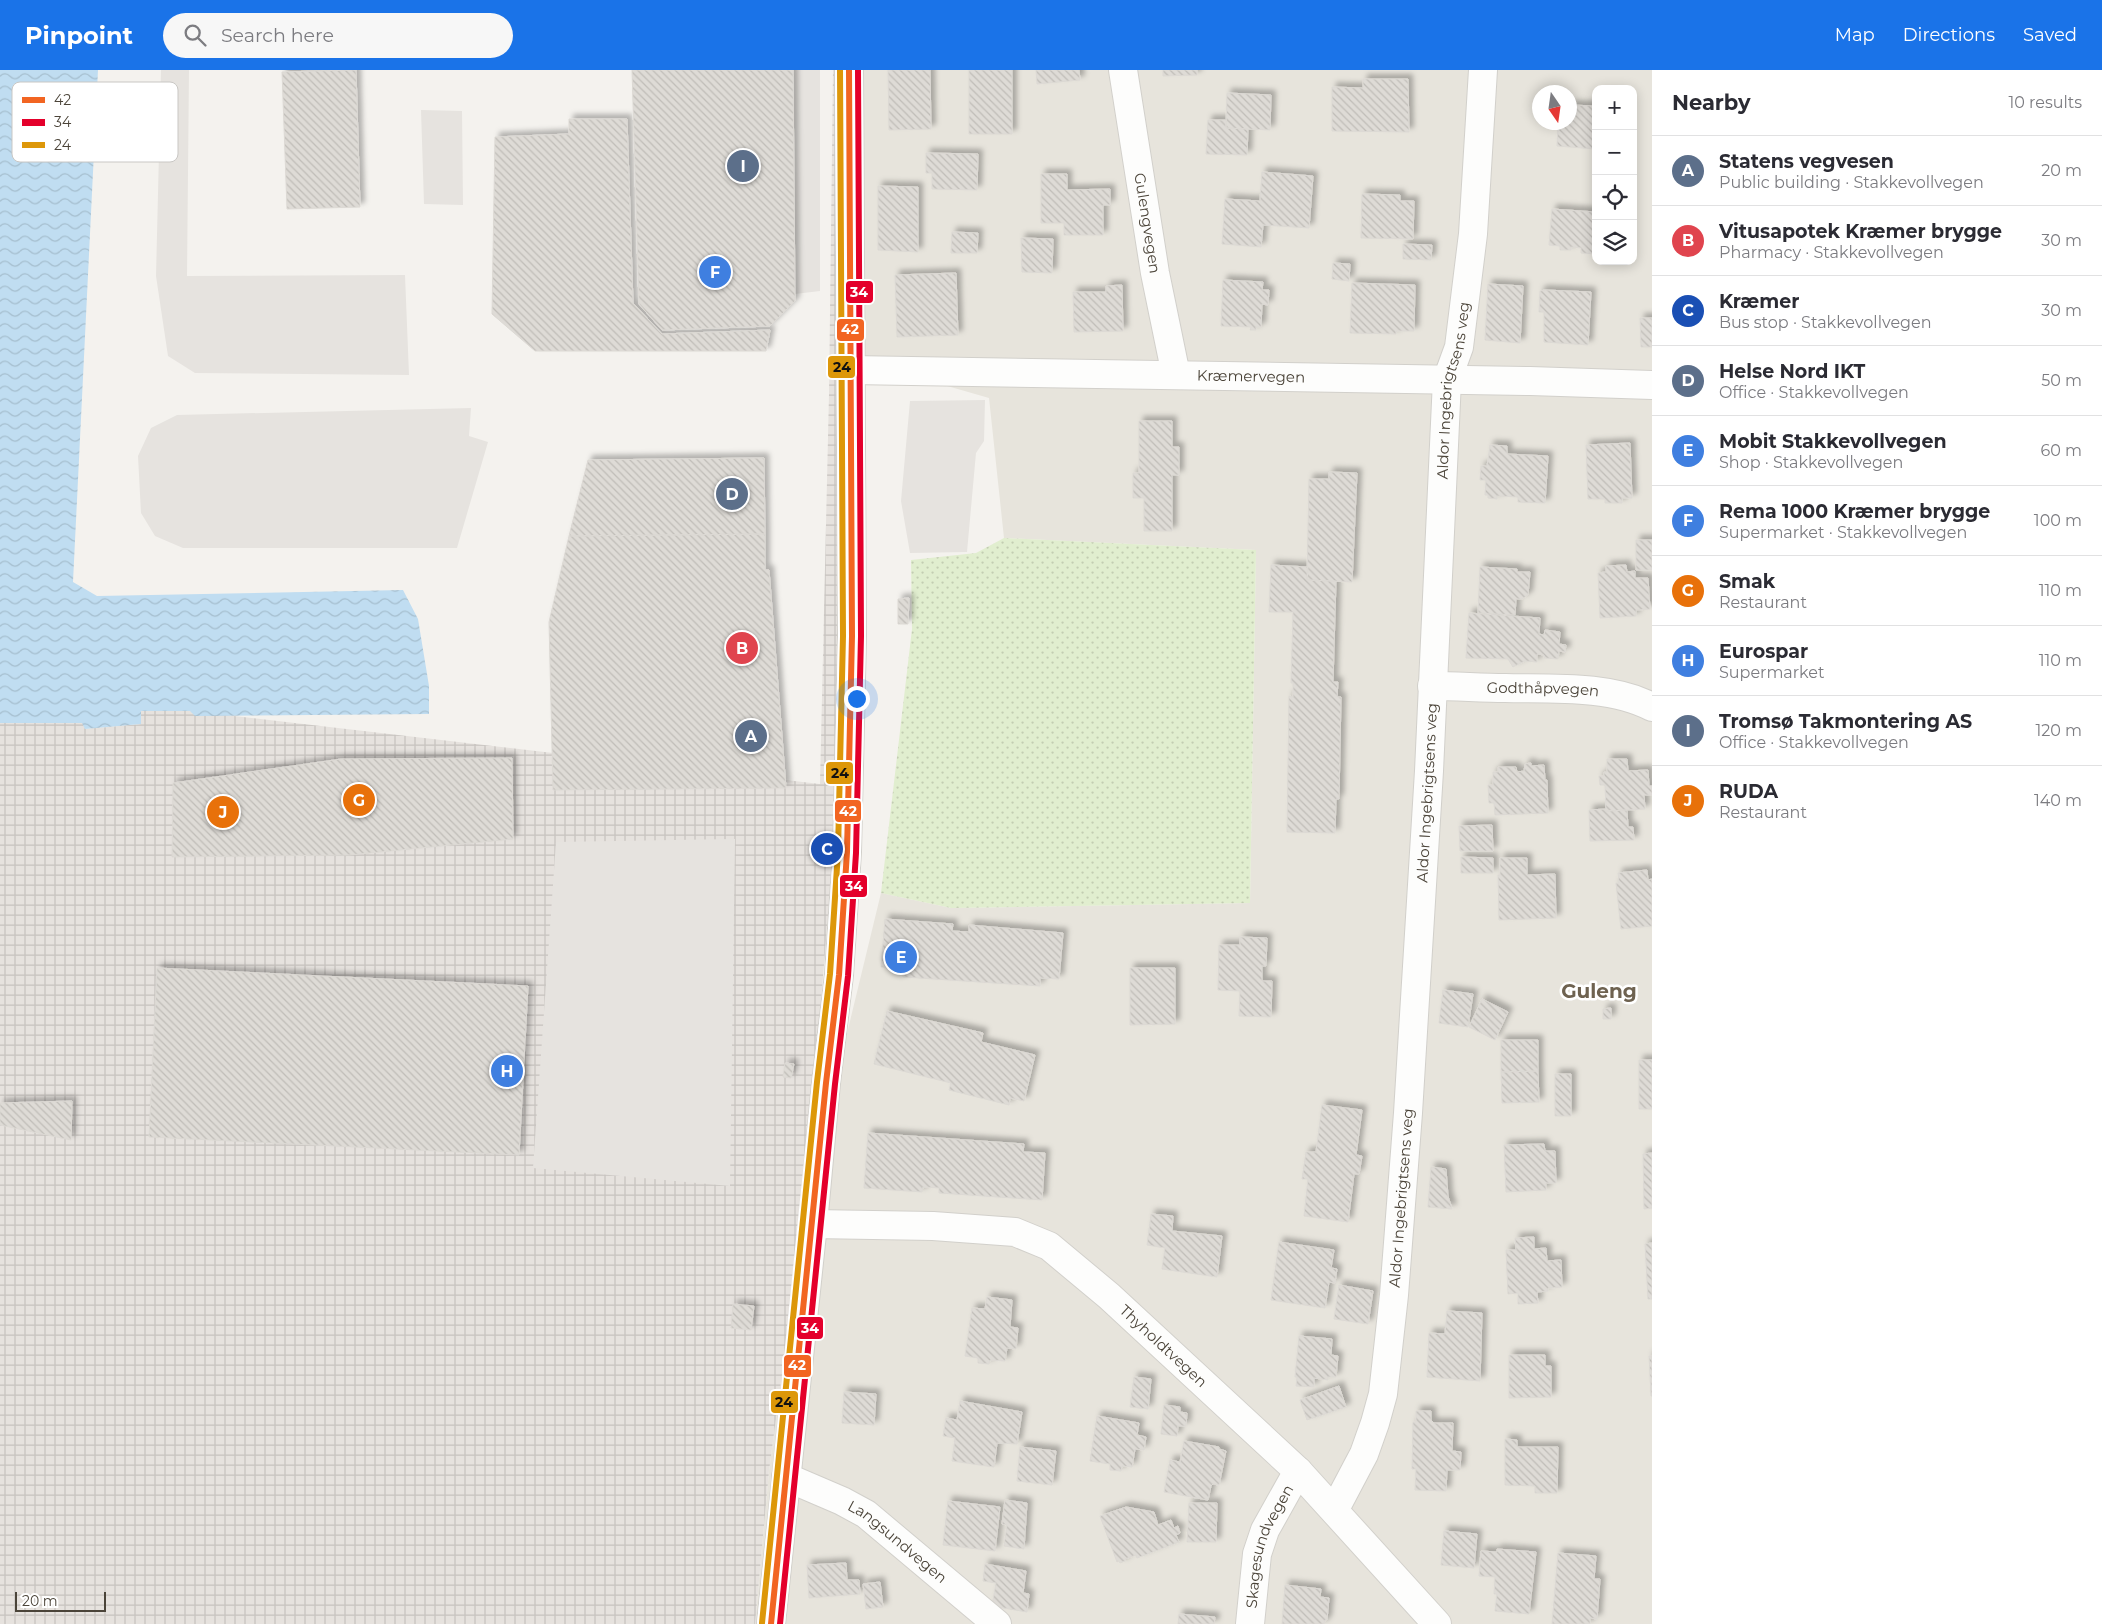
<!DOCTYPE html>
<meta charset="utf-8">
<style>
:root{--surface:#fff;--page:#f7f7f7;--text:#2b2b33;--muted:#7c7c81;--line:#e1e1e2;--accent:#1a73e8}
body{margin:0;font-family:Montserrat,sans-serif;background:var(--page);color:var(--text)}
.controls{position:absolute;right:15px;top:15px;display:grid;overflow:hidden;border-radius:10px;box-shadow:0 2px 12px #0003}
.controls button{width:45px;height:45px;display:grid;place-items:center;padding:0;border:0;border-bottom:1px solid var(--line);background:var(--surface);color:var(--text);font:25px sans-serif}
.compass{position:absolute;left:1532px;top:15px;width:45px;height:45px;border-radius:50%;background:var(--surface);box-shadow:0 2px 12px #0003;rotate:167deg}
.scale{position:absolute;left:15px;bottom:12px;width:91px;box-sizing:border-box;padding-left:5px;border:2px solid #4b4439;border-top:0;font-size:14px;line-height:18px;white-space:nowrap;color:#4b4439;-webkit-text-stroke:4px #fff;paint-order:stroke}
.you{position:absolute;left:856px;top:628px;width:18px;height:18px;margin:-12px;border:4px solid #fff;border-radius:50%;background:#1a73e8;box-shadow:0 0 0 8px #1a73e833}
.badge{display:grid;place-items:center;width:32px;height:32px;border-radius:50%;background:var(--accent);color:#fff;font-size:16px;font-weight:700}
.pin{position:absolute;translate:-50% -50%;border:2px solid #fff;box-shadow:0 1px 5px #0006}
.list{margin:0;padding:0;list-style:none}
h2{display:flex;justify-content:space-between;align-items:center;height:65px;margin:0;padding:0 20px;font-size:21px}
h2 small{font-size:16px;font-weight:400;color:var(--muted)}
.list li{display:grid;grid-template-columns:32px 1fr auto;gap:15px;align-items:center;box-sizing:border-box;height:70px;padding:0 20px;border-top:1px solid var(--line)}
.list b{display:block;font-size:19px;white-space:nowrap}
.list p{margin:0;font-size:16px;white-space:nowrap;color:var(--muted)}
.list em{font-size:16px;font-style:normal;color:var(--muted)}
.icon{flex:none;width:28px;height:28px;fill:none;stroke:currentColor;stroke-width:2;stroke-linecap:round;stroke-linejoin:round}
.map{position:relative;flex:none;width:1652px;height:1554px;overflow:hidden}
header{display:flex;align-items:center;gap:30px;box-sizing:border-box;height:70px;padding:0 25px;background:var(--accent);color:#fff}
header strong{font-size:24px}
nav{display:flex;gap:28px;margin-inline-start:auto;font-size:18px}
.search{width:350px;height:45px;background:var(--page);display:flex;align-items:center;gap:12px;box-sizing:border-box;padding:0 18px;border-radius:28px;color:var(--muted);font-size:19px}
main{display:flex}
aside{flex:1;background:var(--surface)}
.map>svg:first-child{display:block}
.residential{fill:#e7e4dc;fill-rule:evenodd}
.industrial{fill:url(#industrial-grid)}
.grass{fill:url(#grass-dots)}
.parking{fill:#e6e3df}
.water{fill:url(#water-waves)}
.building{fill:url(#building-back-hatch);stroke:#dcd9d4;filter:url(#shadow)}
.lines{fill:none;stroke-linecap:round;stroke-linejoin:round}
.minor-casing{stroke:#d2d0cb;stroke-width:30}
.tertiary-casing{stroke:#d2d0cb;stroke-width:30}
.minor{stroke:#fdfdfc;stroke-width:28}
.tertiary{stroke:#fdfdfc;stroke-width:28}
.bus-1-casing{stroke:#fff;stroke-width:10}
.bus-2-casing{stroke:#fff;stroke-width:10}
.bus-3-casing{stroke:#fff;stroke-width:10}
.bus-1{stroke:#f26522;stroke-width:6}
.bus-2{stroke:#e4002b;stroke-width:6}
.bus-3{stroke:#dd9709;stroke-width:6}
.labels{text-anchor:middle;stroke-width:5;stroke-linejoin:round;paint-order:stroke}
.street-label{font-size:15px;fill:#4b4439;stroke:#fff}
.district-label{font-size:20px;font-weight:bold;fill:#6e6250;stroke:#fff}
.key{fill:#fff;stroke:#c9c7c4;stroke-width:1}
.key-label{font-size:14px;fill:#4b4439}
.line-badge{stroke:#fff;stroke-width:2}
.badge-label{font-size:14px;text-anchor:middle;font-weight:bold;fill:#fff}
.pale-badge-label{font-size:14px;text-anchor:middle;font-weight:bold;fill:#111}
</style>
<header>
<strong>Pinpoint</strong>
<div class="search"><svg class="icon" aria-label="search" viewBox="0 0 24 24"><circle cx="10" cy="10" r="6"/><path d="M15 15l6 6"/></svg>Search here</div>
<nav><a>Map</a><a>Directions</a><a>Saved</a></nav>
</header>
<main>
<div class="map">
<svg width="1652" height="1554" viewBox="0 0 1652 1554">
<defs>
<pattern id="industrial-grid" width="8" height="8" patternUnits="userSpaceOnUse" patternTransform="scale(1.25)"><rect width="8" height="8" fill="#e6e2de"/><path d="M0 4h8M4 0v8" fill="none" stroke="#c7c3bf"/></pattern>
<pattern id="grass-dots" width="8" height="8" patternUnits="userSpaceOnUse" patternTransform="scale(1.25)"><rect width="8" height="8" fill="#e1eecf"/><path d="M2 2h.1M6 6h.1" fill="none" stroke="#c3cdb2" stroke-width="1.8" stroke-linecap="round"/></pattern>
<pattern id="water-waves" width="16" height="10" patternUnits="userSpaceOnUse" patternTransform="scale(1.25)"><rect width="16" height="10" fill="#c0ddf1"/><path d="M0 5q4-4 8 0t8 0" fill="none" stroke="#a6bfcf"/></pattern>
<pattern id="building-back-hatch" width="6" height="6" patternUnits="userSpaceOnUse" patternTransform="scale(1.25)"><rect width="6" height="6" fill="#dedbd6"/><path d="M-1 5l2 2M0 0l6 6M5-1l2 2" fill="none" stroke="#c0bdb8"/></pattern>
<filter id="shadow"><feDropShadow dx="4.5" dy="-4.5" stdDeviation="2.5" flood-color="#0004"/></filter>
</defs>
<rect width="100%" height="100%" fill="#f4f2ee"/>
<path class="residential" d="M860,0H1652V1554H755L769,1401L804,1141L881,823L951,838L1250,833L1256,480L1004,468L989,328L902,303L844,277ZM1596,19H1633V191H1596ZM1540,22H1570V52H1540Z"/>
<path class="industrial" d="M833,0H860L839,710L804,1141L769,1401L755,1554H0V653H83L85,659L141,654V641H191L820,714L829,324Z"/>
<path class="grass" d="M1004,468L1256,480L1250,833L951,838L881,823L912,559L911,490L976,483Z"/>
<path class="parking" d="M161,0H189L187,206L405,205L409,305L195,303L168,286L156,206Z
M794,0H820V221L795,224Z
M421,40L462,41L463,135L424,134Z
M985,330L984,371L976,383L967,482L910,483L901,431L910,331Z
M471,338L469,366L488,372L457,478H183L155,466L141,443L138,386L151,358L177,345Z
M735,769L730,1116L533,1098L556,772Z"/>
<path class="water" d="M0,0H98L73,512L97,526L403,520L418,549L429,616V644L195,646L190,641H141V654L85,659L82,653H0Z"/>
<path class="building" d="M356,0L360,137L287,139L282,2Z
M632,0H793L795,231L770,256L662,260L639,234Z
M888,0H930L931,59L889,60Z
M969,0H1012V64H969Z
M1036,0H1079L1080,10L1037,14Z
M1163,0H1197V5L1163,6Z
M1363,9H1408L1409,62L1332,61V17L1363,18Z
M1227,23L1271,25L1270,60L1226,58Z
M1570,35L1596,36L1595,79L1557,76L1558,52H1570Z
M569,49H627L633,233L662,264L770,260L766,281H535L492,244L495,67L569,64Z
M1208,50H1226V58L1248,59L1247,85L1206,84Z
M926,83L978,84L977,120L932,119V103H926Z
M1262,102L1313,106L1309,158L1263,155L1261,177L1222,174L1225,129L1260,131Z
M1041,104H1067V120L1110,119V135H1103V165H1064V153H1041Z
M878,116L918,117V182L878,180Z
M1362,124L1400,125V131H1414L1413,169L1361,168Z
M1552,139L1596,142V184L1581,183V178L1571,177V180H1560V176L1549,175Z
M952,162L978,163L977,183H951Z
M1021,168L1053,169L1052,203L1022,202Z
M1403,174L1432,175L1431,190L1403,189Z
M1333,193L1350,194L1349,211L1332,209Z
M956,203L958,265L897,267L895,205Z
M1223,210L1263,212L1262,220H1269L1268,235L1262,234L1261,257H1256V260H1250L1251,257L1221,256Z
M1352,213L1415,215L1414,261H1396V264L1350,263Z
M1488,214L1523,216L1520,273L1485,270Z
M1122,215L1123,261L1074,262L1073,222H1106V216Z
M1545,220L1591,222L1588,275L1544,272V242H1539L1540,221Z
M1640,248H1652V277H1641Z
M1139,351H1172V377H1179V405H1172V461H1144V428H1133V403H1139Z
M1630,373L1632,428H1622V433H1605V429H1588L1586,375Z
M1490,375L1507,376V384L1548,386L1545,433L1518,432V427L1497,426V429L1488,428V425H1485L1486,410H1480L1481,396H1487Z
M764,388L765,464L569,466L588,390Z
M1329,402L1357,403L1352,512L1307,510L1309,409H1329Z
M765,464V500H769L786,718L553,720L549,552L569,466Z
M1636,470H1652V500H1636Z
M1271,495L1308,497L1307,510L1336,511L1333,612H1338L1337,627H1341L1339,729H1336L1335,763L1287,762L1289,626L1293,627V613H1291L1293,542H1269Z
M1626,495L1627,502L1635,501V508H1648L1650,539L1636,540V546L1600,548L1598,503L1606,502V496Z
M1480,497L1517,499V502H1530L1528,525L1522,529H1516L1515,545L1478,543Z
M909,528L908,554H898V529Z
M1469,543L1540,548L1539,564L1544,565L1545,560L1560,562L1559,574L1566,575L1565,582L1559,581L1558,589L1544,588V585L1537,584V592L1525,591L1513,597L1508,589L1466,588Z
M512,688L513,769L349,785L172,787L173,713L341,689Z
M1607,689H1627L1628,701L1648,700L1649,716H1652V725H1644L1645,739L1606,741L1605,715H1600L1599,706H1604V702H1607Z
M1531,693V696L1544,695L1545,710H1547L1548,743L1495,745L1494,733H1489L1488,715H1493V702H1498V697H1516L1517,702L1524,701L1525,694Z
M1606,739V741L1627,740L1628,757H1633L1634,770L1590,771L1589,740Z
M1492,755L1493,781H1460L1459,756Z
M1461,787L1493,788V803H1461Z
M1500,788H1527V805L1555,804L1556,848L1499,850L1498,805H1500Z
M1647,800L1648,810L1652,809V856L1621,859L1616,813H1619L1618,803Z
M885,849L953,854L952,861L969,862V855L1063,863L1059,909L1040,908V916L903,907V898L881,897Z
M1240,867L1267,868L1266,896H1262V911H1272L1271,947L1239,946L1240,921L1218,920L1219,875H1240Z
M157,898L528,916L519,1085L149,1067Z
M1130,898H1175V954L1130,955Z
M1443,920L1473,924L1468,957L1439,953Z
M1482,929L1508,942L1495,970L1469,957Z
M1611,938V949H1603V939Z
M887,941L983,963L981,972L1035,985L1024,1031L1010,1028L1009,1035L949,1020L951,1013L874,994Z
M1501,970H1538V1001L1501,1002Z
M1639,990H1652V1039H1639Z
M785,993L794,994L791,1008L783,1007Z
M1538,1001L1539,1032L1502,1033L1501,1002Z
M1555,1004H1571V1046H1555Z
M72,1031L71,1070L0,1055V1033Z
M1322,1035L1362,1040L1356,1085L1362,1086L1359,1104H1354L1348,1152L1304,1146L1308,1109H1302L1306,1082H1316Z
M868,1063L1024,1074L1023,1082L1045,1083L1042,1130L939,1123V1118L923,1117L922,1122L864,1118Z
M1544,1074L1545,1081H1555L1556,1113H1546V1120L1506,1122L1504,1075Z
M1652,1083V1138L1644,1139L1643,1084Z
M1431,1097L1446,1099L1448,1126L1452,1139L1428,1137Z
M1151,1144L1173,1146L1172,1161L1222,1166L1217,1207L1162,1199L1165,1178L1147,1175Z
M1534,1167V1179L1546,1178L1547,1191L1561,1190L1562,1217L1548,1218V1221L1537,1222L1538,1233L1518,1234V1223L1508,1224L1506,1180H1516L1515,1168Z
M1279,1172L1334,1180L1331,1198L1337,1199L1335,1213L1329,1212L1325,1238L1271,1230Z
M1652,1173V1229H1648L1645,1174Z
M1339,1215L1373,1221L1368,1254L1334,1249Z
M987,1227L1012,1230L1010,1257L1018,1258L1016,1279L1007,1278L1005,1291L990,1290L989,1294L978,1293V1288L965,1286L972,1238L985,1239Z
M733,1234L754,1236L751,1260L731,1258Z
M1447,1241L1482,1243L1480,1311L1427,1307L1429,1263L1445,1264Z
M1299,1266L1332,1269L1331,1285L1338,1286L1336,1307H1328V1310L1314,1308V1317L1296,1316L1297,1307H1295Z
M1509,1285H1545V1296H1551V1327L1509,1328Z
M1649,1286H1652V1326H1651Z
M1134,1307L1151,1309L1148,1339L1130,1337Z
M1339,1316L1346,1337L1307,1350L1300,1330Z
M844,1322L876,1324L874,1355L842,1353Z
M960,1331L1022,1342L1017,1374L997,1373L994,1397L952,1391L955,1368L943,1366L946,1348L957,1350Z
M1164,1335L1180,1337V1342L1187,1343L1186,1356H1178L1177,1366L1161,1364Z
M1416,1341H1431V1350L1434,1353H1453L1452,1381L1461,1382L1460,1400H1447L1446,1421L1415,1420L1416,1399H1412L1413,1352H1416Z
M1097,1346L1139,1353L1137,1365L1146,1367L1144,1380L1135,1379L1132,1397L1122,1396L1121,1401L1110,1400V1394L1090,1391Z
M1505,1369L1517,1370V1377H1558L1557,1423H1535V1416L1505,1415Z
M1184,1371L1219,1377V1379L1226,1381L1219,1415L1213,1414L1211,1416L1208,1430L1164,1422L1170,1390L1180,1392Z
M1020,1377L1056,1381L1052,1415L1017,1411Z
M1005,1430L1027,1433L1024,1479L1004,1476L1007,1455L1002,1454Z
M948,1431L1000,1437L995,1481L943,1475Z
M1189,1433H1217L1216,1472H1187Z
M1126,1437L1154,1442L1158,1455L1171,1450L1174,1458L1178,1456L1180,1463L1176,1465L1179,1472L1137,1488L1136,1485L1125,1489V1491L1120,1493L1119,1491L1117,1492L1100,1446Z
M1444,1461L1477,1464L1474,1498L1441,1495Z
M1497,1479L1536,1482L1529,1544L1495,1541L1497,1524H1494L1495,1507L1479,1506L1481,1481L1497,1482Z
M1558,1483L1596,1486L1594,1509H1600L1597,1549L1590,1548V1554H1552Z
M846,1493L847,1510H859L860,1524L809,1528L807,1495Z
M985,1494L1026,1501L1023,1523L1029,1524L1027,1542L992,1536L996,1513L983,1511Z
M880,1512L883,1537L866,1539L863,1514Z
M1285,1515L1321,1519L1320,1527L1329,1528L1327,1550H1325L1324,1554H1282Z
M1179,1544L1215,1547L1214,1554H1178Z"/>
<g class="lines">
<defs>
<g id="minor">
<path id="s1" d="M1123,0L1155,203L1176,305"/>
<path id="s2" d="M850,300L1530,311L1652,315"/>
<path id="s3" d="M1432,616C1457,616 1481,618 1505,618C1550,619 1611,615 1652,637"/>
<path id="s4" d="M813,1154L933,1156L1015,1162L1049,1176L1109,1226L1298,1401L1437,1554"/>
<path id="s5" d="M786,1407L842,1431L866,1444L997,1554"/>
<path id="s6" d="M1335,1439L1364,1384L1375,1353L1383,1324L1394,1225L1408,1043L1429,701L1447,310L1459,277L1473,164L1483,0"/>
<path id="s7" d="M1250,1554L1257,1484L1265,1460L1298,1401"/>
</g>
<path id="tertiary" d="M771,1554L813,1154L826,1013L839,905L847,782L852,566L849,0"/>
</defs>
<use href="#minor" class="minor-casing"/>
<use href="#tertiary" class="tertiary-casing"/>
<use href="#minor" class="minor"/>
<use href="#tertiary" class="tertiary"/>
<defs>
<path id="bus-1" d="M771,1554L826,1013L839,905L847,782L852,566L849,0"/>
<path id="bus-2" d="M780,1554L835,1014L848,906L856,783L861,566L858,0"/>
<path id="bus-3" d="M762,1553L817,1012L830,904L838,782L843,566L840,0"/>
</defs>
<use href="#bus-1" class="bus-1-casing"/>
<use href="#bus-2" class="bus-2-casing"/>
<use href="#bus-3" class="bus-3-casing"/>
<use href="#bus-1" class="bus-1"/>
<use href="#bus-2" class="bus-2"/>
<use href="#bus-3" class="bus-3"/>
</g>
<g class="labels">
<g class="street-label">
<text dy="5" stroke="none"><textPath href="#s1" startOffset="155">Gulengvegen</textPath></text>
<text dy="5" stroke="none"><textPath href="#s2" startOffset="401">Kræmervegen</textPath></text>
<text dy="5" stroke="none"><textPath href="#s6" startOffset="1132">Aldor Ingebrigtsens veg</textPath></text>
<text dy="5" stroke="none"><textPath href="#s3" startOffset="111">Godthåpvegen</textPath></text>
<text dy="5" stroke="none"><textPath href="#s6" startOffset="728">Aldor Ingebrigtsens veg</textPath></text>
<text dy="5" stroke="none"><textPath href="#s6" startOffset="322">Aldor Ingebrigtsens veg</textPath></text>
<text dy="5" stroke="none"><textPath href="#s4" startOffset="391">Thyholdtvegen</textPath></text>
<text dy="5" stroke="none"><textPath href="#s5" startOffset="130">Langsundvegen</textPath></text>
<text dy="5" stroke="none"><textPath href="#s7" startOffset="81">Skagesundvegen</textPath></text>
</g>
<g class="district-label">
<text x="1599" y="928">Guleng</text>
</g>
</g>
<rect x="12" y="12" width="166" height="80" rx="8" class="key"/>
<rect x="22" y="27" width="23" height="6" fill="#f26522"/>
<rect x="22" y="49" width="23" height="7" fill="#e4002b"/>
<rect x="22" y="72" width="23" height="6" fill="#dd9709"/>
<g class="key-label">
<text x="54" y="35">42</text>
<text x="54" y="57">34</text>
<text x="54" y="80">24</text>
</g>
<g class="line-badge">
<rect x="845" y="210" width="29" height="24" rx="5" fill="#e4002b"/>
<rect x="836" y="248" width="29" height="24" rx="5" fill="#f26522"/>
<rect x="827" y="285" width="29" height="24" rx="5" fill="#dd9709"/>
<rect x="825" y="691" width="29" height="24" rx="5" fill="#dd9709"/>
<rect x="834" y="729" width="28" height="24" rx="5" fill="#f26522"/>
<rect x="839" y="804" width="29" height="24" rx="5" fill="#e4002b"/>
<rect x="796" y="1246" width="28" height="24" rx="5" fill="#e4002b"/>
<rect x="783" y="1284" width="29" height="24" rx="5" fill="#f26522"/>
<rect x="770" y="1320" width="29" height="24" rx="5" fill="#dd9709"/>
</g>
<g class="badge-label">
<text x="859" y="227">34</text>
<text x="850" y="264">42</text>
<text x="848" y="746">42</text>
<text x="854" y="821">34</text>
<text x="810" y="1263">34</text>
<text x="797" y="1300">42</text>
</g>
<g class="pale-badge-label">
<text x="842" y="302">24</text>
<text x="840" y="708">24</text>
<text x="784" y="1337">24</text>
</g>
</svg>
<div class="controls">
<button>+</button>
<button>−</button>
<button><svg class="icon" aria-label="locate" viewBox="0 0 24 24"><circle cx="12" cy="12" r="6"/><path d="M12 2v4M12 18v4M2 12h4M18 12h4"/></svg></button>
<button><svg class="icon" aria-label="layers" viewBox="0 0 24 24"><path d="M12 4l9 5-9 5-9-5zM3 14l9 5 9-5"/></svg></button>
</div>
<svg class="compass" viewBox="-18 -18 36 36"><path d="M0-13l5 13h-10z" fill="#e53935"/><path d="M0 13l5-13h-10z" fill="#7c7c81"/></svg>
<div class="scale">20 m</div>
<div class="you"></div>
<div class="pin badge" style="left:751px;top:666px;background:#5c6f8a">A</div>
<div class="pin badge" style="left:742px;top:578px;background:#e0444e">B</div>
<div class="pin badge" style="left:827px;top:779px;background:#1a4fb4">C</div>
<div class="pin badge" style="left:732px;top:424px;background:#5c6f8a">D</div>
<div class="pin badge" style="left:901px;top:887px;background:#3f7fe0">E</div>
<div class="pin badge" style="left:715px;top:202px;background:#3f7fe0">F</div>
<div class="pin badge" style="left:359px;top:730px;background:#e8710a">G</div>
<div class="pin badge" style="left:507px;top:1001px;background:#3f7fe0">H</div>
<div class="pin badge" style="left:743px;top:96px;background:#5c6f8a">I</div>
<div class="pin badge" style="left:223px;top:742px;background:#e8710a">J</div>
</div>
<aside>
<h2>Nearby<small>10 results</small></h2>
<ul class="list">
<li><span class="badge" style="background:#5c6f8a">A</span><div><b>Statens vegvesen</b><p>Public building · Stakkevollvegen</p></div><em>20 m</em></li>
<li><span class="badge" style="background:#e0444e">B</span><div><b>Vitusapotek Kræmer brygge</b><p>Pharmacy · Stakkevollvegen</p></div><em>30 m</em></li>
<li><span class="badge" style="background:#1a4fb4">C</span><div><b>Kræmer</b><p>Bus stop · Stakkevollvegen</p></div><em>30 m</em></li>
<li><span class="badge" style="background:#5c6f8a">D</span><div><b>Helse Nord IKT</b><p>Office · Stakkevollvegen</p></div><em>50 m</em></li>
<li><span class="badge" style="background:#3f7fe0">E</span><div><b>Mobit Stakkevollvegen</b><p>Shop · Stakkevollvegen</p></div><em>60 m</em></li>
<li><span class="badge" style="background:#3f7fe0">F</span><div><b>Rema 1000 Kræmer brygge</b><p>Supermarket · Stakkevollvegen</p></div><em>100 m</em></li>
<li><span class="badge" style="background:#e8710a">G</span><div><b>Smak</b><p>Restaurant</p></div><em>110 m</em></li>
<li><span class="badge" style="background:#3f7fe0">H</span><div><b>Eurospar</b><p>Supermarket</p></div><em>110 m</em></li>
<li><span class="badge" style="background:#5c6f8a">I</span><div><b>Tromsø Takmontering AS</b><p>Office · Stakkevollvegen</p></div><em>120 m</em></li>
<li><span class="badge" style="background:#e8710a">J</span><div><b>RUDA</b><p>Restaurant</p></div><em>140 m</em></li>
</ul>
</aside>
</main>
